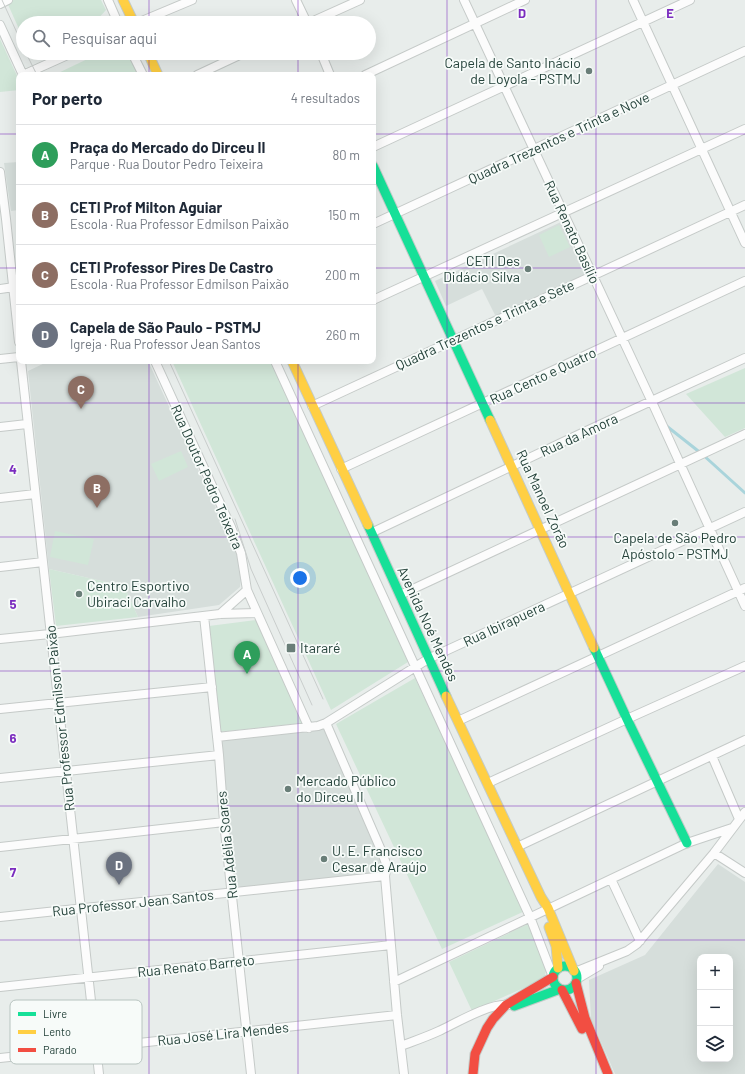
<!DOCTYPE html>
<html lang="pt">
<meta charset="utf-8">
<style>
:root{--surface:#fff;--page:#f2f2f3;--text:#1f2937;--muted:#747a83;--line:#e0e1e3;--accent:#697e78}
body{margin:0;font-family:Barlow,sans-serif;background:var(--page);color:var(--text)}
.controls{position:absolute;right:12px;bottom:12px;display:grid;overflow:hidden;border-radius:8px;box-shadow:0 4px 16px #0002}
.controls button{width:36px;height:36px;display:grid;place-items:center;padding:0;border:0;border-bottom:1px solid var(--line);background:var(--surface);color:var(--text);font:20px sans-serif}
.you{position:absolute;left:300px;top:578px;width:14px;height:14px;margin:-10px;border:3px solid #fff;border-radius:50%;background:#1a73e8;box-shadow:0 0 0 6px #1a73e833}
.badge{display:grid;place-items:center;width:26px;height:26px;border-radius:50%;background:var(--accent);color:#fff;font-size:13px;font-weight:700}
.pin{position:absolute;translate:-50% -33px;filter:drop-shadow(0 1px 2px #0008)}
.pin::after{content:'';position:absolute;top:21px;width:14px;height:12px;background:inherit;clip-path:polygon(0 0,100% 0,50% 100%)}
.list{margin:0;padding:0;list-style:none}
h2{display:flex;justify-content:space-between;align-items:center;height:52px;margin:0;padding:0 16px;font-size:17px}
h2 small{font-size:13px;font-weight:400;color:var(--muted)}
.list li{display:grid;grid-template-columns:26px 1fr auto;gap:12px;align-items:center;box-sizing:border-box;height:60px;padding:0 16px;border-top:1px solid var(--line)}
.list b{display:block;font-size:15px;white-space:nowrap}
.list p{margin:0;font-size:13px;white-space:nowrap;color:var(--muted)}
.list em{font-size:13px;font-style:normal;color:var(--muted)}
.icon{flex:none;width:22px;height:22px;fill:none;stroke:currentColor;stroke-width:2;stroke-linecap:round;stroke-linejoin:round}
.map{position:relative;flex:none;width:745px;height:1074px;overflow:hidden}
.search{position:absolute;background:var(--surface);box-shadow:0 4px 16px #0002;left:16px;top:16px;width:360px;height:44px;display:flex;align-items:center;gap:10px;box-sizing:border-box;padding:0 14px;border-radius:22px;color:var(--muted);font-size:15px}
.panel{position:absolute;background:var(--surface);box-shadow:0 4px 16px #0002;left:16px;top:72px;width:360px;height:292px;border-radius:8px}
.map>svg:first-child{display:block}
.built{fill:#d6dedb;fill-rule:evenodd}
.green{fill:#d1e6d8}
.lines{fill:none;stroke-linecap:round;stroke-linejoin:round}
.stream{stroke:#a9d4db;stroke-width:3}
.street-casing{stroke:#c5cac8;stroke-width:10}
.fast-casing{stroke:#c3cbc8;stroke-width:11}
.slow-casing{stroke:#c3cbc8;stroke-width:11}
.jam-casing{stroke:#c3cbc8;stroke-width:11}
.street{stroke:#fcfcfc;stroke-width:8}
.fast{stroke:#16e098;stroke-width:9}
.slow{stroke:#ffcf43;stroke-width:9}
.jam{stroke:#f24e42;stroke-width:9}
.tram{stroke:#c9cdcc;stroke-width:1}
.grid{fill:none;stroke:#7b2cbf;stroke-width:1;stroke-opacity:0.55}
.poi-dot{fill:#697e78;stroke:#f7fbf9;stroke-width:1.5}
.labels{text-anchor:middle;stroke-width:3.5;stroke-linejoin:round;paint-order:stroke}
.poi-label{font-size:14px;fill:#24423a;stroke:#f7fbf9;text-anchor:start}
.street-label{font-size:14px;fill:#24423a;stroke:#f7fbf9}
.key{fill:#f7fbf9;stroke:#b8c4c0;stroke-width:1}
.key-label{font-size:11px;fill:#24423a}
.grid-label{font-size:13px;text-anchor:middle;font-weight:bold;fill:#7b2cbf;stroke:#f7fbf9;stroke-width:3.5;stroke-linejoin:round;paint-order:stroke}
</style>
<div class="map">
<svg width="745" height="1074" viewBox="0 0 745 1074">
<rect width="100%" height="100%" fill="#e8edeb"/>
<path class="built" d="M19,162V210L11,211L4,163Z
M561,222L585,274L496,317L482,289L446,306L435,281Z
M49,361H148L235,549L238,558L241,579L240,587L219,605L138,617L124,586L49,569L28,371Z
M326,723L381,850L385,876L232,893L217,737Z
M718,864L745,882V1074H615L591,1019L589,980L645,955ZM700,957H730V1059H700Z"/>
<path class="green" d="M6,0H101L106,10L94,23H23V38Z
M0,39L19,80V90L0,92Z
M100,53H129L140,75H54Z
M559,225L570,247L549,257L539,235Z
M172,361H272L408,662L331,710Z
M745,368V428L725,437L686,394Z
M181,451L188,467L159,481L151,464Z
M55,531L94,539L88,565L50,557Z
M49,569L124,586L138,617L56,626Z
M256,620L303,723L220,732L209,626Z
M415,678L525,911L442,949L336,724Z
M530,923L547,967L544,979L472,1011L449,962Z"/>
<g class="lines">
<path class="stream" d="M664,424L702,454L745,493"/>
<defs>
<path id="street" d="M108,0L118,23
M296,0L307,23
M464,0L652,402L745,606
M633,0L745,243
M0,4L8,0
M137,23L192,0
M309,23L360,0
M0,25L23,75
M132,53L143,75
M321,53L330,75
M23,75L72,53
M197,75L244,53
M365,75L525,0
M373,147L690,0
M0,172L6,219L19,342
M373,224L745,51
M0,289L14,287
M373,300L745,129
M0,359L19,357
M21,361L99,1074
M155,361L231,527L241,553L247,590L309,728
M275,361L530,917L553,977
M312,406L745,205
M0,427L27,424
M341,469L745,281
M0,498L35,494
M371,533L584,432L745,358
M0,567L43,562
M400,595L745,434
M220,614L247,590
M204,616L219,755L224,822L251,1074
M0,639L50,634L220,614L257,613
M0,709L212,687
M458,721L745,588
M326,723L381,850L387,866L385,876L397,1015L404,1074
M217,737L318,726L326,723L428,659L745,512
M712,756L739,819
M0,778L219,755
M488,783L627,719L745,666
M0,847L224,822
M517,847L745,740
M714,853L745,873
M611,879L640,941
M0,917L385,876
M575,972L627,951L637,944L714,853L745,812
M577,979L599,966
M394,982L687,843L732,828
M0,987L391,945
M401,1046C414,1041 426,1037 439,1031C456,1023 490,1003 508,1005
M0,1058L397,1015"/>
<path id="fast" d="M373,166L490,420
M368,525L446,696
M594,648L627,719L687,843
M553 978a12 12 0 1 1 24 0a12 12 0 1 1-24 0Z
M514,1006L560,989"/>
<path id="slow" d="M123,0L134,23
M148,53L158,75
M292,361L368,525
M490,420L594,648
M446,696L541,897L548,908L574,971
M549,927L556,946L558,968"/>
<path id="jam" d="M576,983L585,1018L608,1074
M562,990L582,1029
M473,1074L475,1054L487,1028L493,1019L506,1005L553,977"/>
</defs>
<use href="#street" class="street-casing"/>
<use href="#fast" class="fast-casing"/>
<use href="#slow" class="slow-casing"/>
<use href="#jam" class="jam-casing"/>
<use href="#street" class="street"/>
<use href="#fast" class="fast"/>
<use href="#slow" class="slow"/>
<use href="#jam" class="jam"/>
<path class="tram" d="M2,0L23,46
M26,53L37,75
M169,361L323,699
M235,519L251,569L312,705"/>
</g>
<path class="grid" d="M149,0V23M298,0V23M447,0V1074M596,0V1074M149,53V75M298,53V75M0,134H19M373,134H745M0,268H19M373,268H745M149,361V1074M298,361V1074M0,403H745M0,537H745M0,671H745M0,806H745M0,940H745"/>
<g class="poi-dot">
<circle cx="589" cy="71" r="4"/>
<circle cx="528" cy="269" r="4"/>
<circle cx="675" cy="523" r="4"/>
<circle cx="79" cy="594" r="4"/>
<rect x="286" y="643" width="10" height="10" rx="2"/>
<circle cx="288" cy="789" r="4"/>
<circle cx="324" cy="859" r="4"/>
</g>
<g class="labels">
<g class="poi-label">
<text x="581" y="68" text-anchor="end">Capela de Santo Inácio<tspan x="581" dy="16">de Loyola - PSTMJ</tspan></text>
<text x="520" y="266" text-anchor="end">CETI Des<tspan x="520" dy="16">Didácio Silva</tspan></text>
<text x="675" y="543" text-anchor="middle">Capela de São Pedro<tspan x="675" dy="16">Apóstolo - PSTMJ</tspan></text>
<text x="87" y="591">Centro Esportivo<tspan x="87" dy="16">Ubiraci Carvalho</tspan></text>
<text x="300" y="653">Itararé</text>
<text x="296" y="786">Mercado Público<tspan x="296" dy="16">do Dirceu II</tspan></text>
<text x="332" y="856">U. E. Francisco<tspan x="332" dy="16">Cesar de Araújo</tspan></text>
</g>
<g class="street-label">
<text transform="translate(559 138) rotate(-25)" y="5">Quadra Trezentos e Trinta e Nove</text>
<text transform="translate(572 232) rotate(65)" y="5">Rua Renato Basílio</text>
<text transform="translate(485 325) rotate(-25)" y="5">Quadra Trezentos e Trinta e Sete</text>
<text transform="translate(543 376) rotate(-25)" y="5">Rua Cento e Quatro</text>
<text transform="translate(579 435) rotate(-25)" y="5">Rua da Amora</text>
<text transform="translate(207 477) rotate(66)" y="5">Rua Doutor Pedro Teixeira</text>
<text transform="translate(543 499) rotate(65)" y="5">Rua Manoel Zorão</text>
<text transform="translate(428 624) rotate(65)" y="5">Avenida Noé Mendes</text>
<text transform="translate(504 624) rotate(-25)" y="5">Rua Ibirapuera</text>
<text transform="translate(60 718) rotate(-96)" y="5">Rua Professor Edmilson Paixão</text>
<text transform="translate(227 845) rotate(-96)" y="5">Rua Adélia Soares</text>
<text transform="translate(133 903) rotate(-6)" y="5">Rua Professor Jean Santos</text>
<text transform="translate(196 966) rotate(-6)" y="5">Rua Renato Barreto</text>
<text transform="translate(223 1034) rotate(-6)" y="5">Rua José Lira Mendes</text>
</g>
</g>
<rect x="10" y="1000" width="132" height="64" rx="6" class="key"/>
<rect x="18" y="1012" width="18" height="4" fill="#16e098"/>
<rect x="18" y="1030" width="18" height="4" fill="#ffcf43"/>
<rect x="18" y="1048" width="18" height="4" fill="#f24e42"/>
<g class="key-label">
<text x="43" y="1018">Livre</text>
<text x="43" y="1036">Lento</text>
<text x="43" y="1054">Parado</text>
</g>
<g class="grid-label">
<text x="522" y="18">D</text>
<text x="670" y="18">E</text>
<text x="13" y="474">4</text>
<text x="13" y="609">5</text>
<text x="13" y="743">6</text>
<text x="13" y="877">7</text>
</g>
</svg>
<div class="controls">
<button>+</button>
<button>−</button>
<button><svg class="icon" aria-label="layers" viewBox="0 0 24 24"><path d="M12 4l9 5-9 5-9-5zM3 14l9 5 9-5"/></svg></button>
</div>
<div class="you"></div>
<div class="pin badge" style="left:247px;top:674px;background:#2e9e5b">A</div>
<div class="pin badge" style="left:97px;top:508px;background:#8d6e63">B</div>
<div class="pin badge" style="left:81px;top:409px;background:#8d6e63">C</div>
<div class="pin badge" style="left:119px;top:885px;background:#6b7280">D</div>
<div class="search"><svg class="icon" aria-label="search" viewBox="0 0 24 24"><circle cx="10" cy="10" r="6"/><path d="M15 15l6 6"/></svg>Pesquisar aqui</div>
<section class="panel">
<h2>Por perto<small>4 resultados</small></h2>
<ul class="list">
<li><span class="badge" style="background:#2e9e5b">A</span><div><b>Praça do Mercado do Dirceu II</b><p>Parque · Rua Doutor Pedro Teixeira</p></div><em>80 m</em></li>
<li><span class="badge" style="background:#8d6e63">B</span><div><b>CETI Prof Milton Aguiar</b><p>Escola · Rua Professor Edmilson Paixão</p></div><em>150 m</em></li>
<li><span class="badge" style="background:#8d6e63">C</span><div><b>CETI Professor Pires De Castro</b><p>Escola · Rua Professor Edmilson Paixão</p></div><em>200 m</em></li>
<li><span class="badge" style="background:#6b7280">D</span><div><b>Capela de São Paulo - PSTMJ</b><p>Igreja · Rua Professor Jean Santos</p></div><em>260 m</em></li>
</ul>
</section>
</div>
